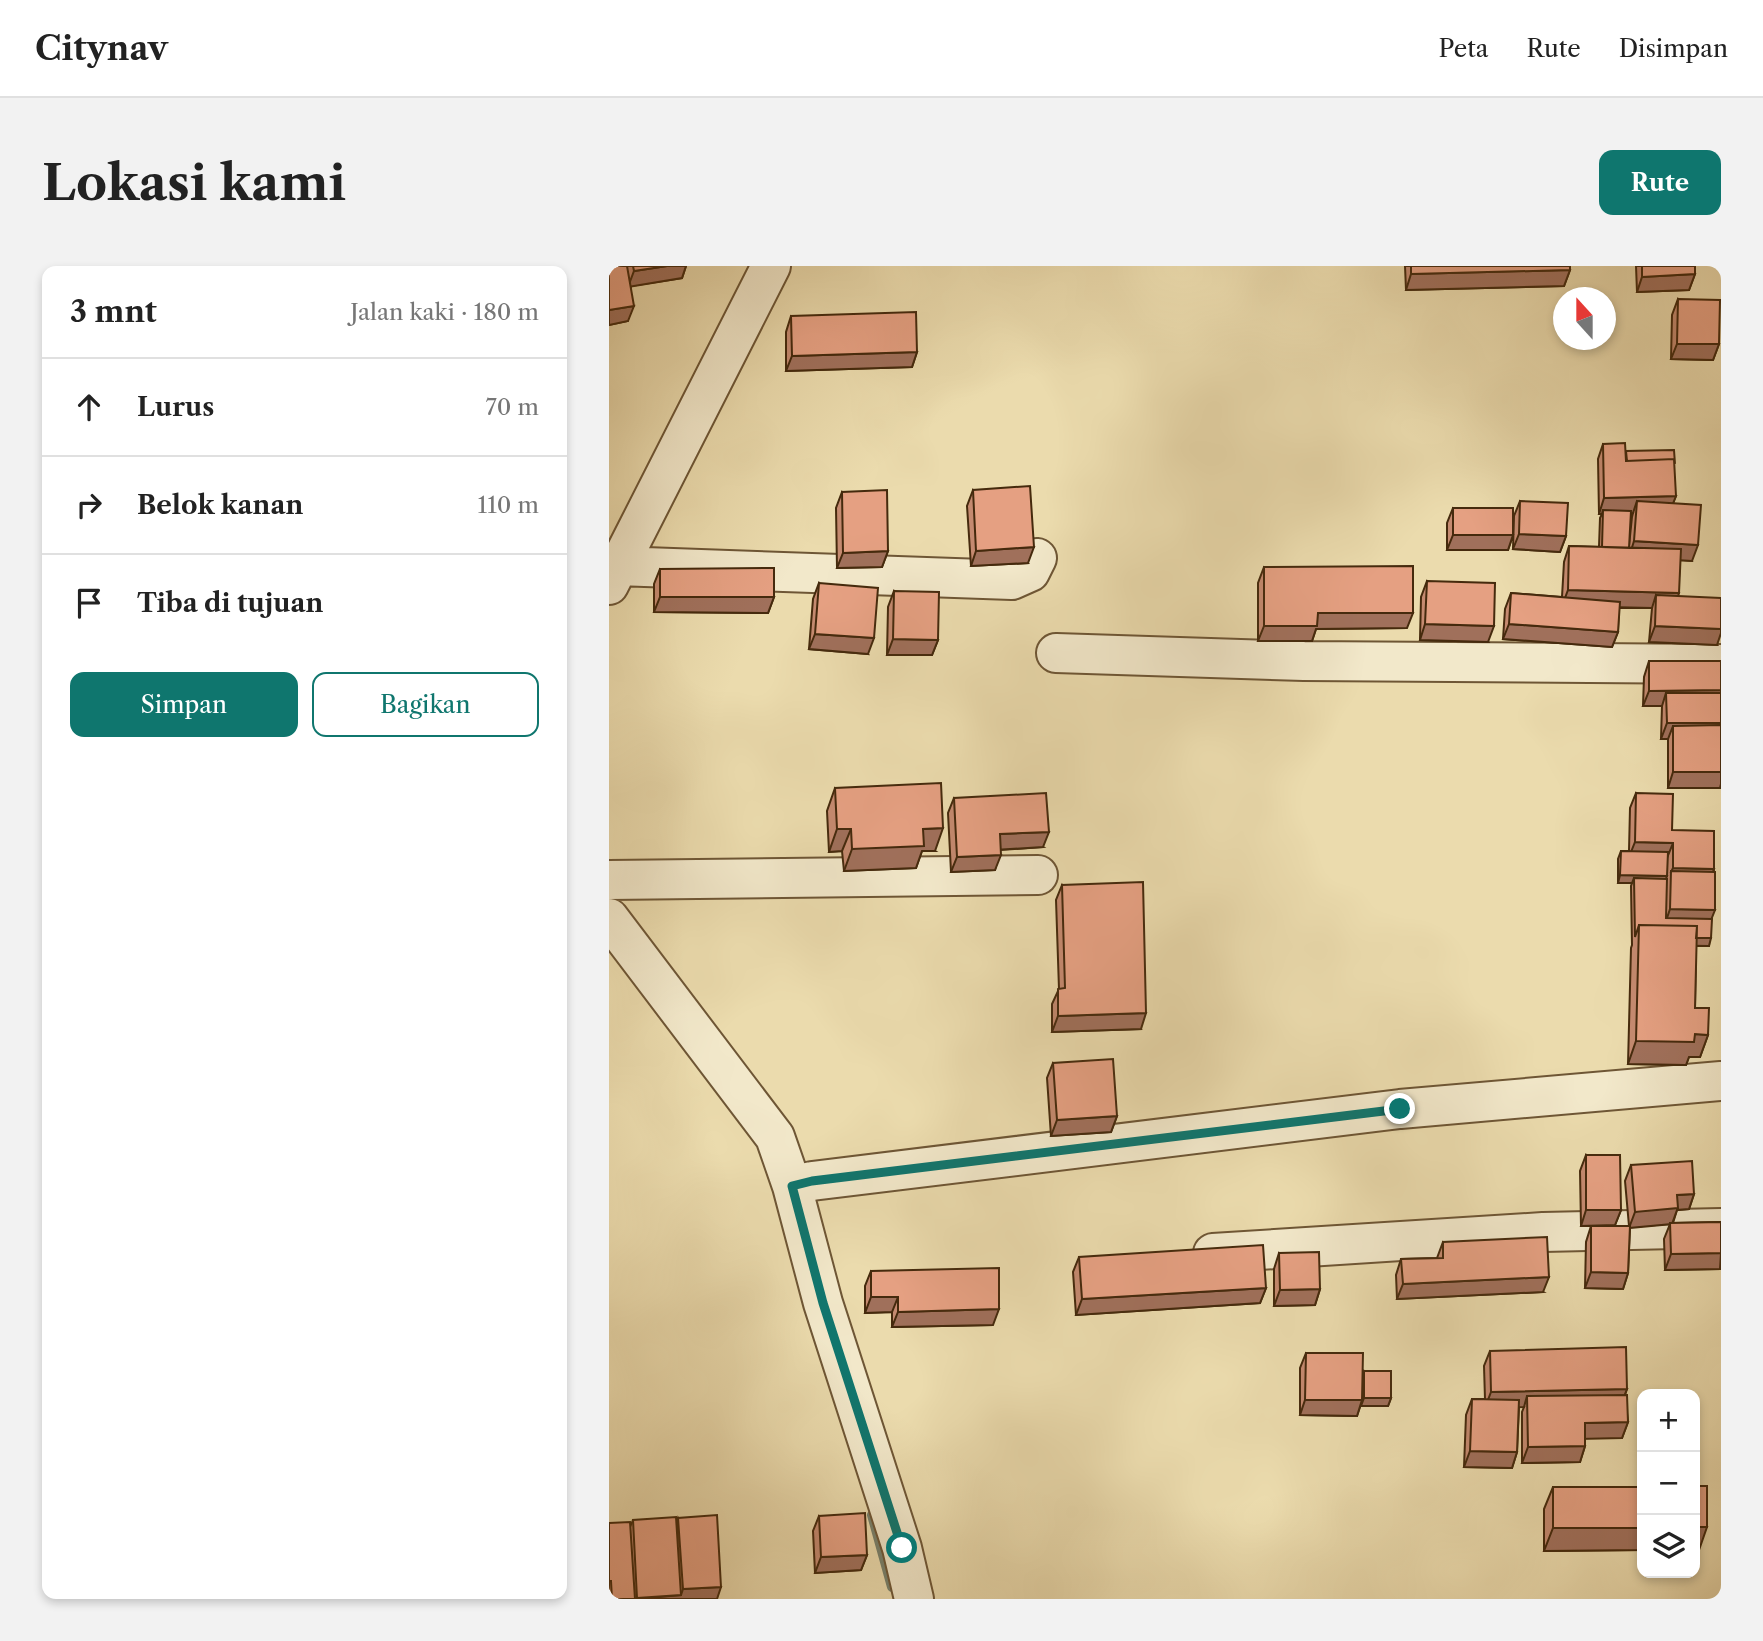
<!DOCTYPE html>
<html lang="id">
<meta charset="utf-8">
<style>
:root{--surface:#fff;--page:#f2f2f2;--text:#222;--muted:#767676;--line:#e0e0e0;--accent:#0f766e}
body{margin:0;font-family:"Libre Caslon Text",serif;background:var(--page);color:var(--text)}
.controls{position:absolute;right:21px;bottom:21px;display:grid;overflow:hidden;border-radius:14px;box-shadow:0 4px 10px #0003}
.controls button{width:63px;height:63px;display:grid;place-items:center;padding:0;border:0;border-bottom:2px solid var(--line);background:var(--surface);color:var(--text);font:35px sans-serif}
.compass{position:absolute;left:944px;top:21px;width:63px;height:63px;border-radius:50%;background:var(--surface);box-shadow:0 4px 10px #0003;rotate:339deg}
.stop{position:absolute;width:21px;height:21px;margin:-16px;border:5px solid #0f766e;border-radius:50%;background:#fff}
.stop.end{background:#0f766e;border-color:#fff;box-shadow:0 2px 7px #0008}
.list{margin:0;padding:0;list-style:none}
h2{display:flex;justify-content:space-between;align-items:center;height:91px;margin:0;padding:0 28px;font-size:30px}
h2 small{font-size:23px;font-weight:400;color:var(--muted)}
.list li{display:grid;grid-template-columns:46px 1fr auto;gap:21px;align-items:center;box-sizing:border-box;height:98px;padding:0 28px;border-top:2px solid var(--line)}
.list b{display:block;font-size:26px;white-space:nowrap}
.list em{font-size:23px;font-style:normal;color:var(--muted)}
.actions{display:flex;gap:14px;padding:21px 28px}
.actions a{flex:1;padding:16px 0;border:2px solid var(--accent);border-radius:14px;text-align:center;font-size:24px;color:var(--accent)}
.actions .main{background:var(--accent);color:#fff}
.icon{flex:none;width:38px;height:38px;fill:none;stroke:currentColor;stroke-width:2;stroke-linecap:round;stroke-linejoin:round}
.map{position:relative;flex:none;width:1112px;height:1333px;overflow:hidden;border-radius:14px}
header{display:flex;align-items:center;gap:42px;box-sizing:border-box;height:98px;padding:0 35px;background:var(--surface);border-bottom:2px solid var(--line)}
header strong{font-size:33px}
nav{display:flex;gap:38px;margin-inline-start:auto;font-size:24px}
.intro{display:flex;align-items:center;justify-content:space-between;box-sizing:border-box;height:168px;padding:0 42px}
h1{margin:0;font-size:49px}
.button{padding:18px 32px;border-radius:14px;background:var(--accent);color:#fff;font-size:24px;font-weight:700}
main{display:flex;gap:42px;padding:0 42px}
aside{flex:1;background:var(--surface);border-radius:14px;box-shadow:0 4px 10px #0003}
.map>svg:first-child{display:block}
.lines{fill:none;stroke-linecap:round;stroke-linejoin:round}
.stream{stroke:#77816d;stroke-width:10}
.minor-casing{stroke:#6e5635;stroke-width:42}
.minor{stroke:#f2e8ca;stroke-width:38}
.wall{fill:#c58a70;stroke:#452a0d;stroke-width:2;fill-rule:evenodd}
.shaded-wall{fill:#a0705b;stroke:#452a0d;stroke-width:2}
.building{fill:#e5a082;stroke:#452a0d;stroke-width:2}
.route{stroke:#0f766e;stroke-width:9}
</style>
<header>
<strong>Citynav</strong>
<nav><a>Peta</a><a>Rute</a><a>Disimpan</a></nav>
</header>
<div class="intro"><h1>Lokasi kami</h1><a class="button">Rute</a></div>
<main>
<aside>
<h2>3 mnt<small>Jalan kaki · 180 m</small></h2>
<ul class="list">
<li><svg class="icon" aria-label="ahead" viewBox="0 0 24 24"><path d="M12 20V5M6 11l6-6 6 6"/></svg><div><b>Lurus</b></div><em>70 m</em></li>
<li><svg class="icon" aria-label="right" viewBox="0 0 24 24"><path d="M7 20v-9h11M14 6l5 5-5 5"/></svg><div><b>Belok kanan</b></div><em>110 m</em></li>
<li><svg class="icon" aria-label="arrive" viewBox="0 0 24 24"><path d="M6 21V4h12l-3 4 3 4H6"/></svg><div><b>Tiba di tujuan</b></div></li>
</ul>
<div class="actions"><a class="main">Simpan</a><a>Bagikan</a></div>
</aside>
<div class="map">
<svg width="1112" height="1333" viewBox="0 0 1112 1333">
<rect width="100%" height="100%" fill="#ebdbad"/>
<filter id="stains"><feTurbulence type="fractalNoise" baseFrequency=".00286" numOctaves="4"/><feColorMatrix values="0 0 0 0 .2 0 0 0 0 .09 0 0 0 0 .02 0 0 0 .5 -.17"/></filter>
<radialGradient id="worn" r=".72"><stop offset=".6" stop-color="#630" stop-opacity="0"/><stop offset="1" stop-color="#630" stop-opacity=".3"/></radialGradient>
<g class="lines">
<path class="stream" d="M263,1249L283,1321"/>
<defs>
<path id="minor" d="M8,300L403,314L421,306L428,292
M0,319L162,0
M447,387L695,395L1112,398
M0,614L429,609
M0,652L166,871L183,920L214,1037L293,1282L305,1333
M183,920L203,915L791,843L1112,815
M604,987L934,966L1112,962"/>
</defs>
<use href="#minor" class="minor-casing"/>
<use href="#minor" class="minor"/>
</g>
<path class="wall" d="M0,0H77L73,12L22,20L19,55L0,59Z
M796,0H961V4L955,20L797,24Z
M1027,0H1086V8L1080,24L1028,26Z
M1069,33L1110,78L1104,94L1062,93L1063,49Z
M182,50L308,86L303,101L177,105V66Z
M994,178L1017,188L1067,230L1064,237L1083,295L1071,294L1069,330L1108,379L1040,376L1043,342H1010L1009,366L1003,381L894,373L896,343L902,327L953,331L955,296L960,280L990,281L991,252L993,248H990L989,193ZM1022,247H1024L1023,251L1020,280Z
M364,224L419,297L362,300L358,240Z
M233,226L279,285L273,301L228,302L227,242Z
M911,235L957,270L951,286L904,283L905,250Z
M844,242L904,269L899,284H838V257Z
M655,301L798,362L707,363L703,375H649V317Z
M51,303L165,331L159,347L45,346V318Z
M818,315L879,376L811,374L812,331Z
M210,317L259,388L200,383L204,333Z
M285,325L329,374L323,389H278L279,341Z
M1040,395H1112V518L1111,522H1059V473H1052L1053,440H1034L1035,411Z
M226,522L326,585H313L307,602L235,605L233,585L220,586L218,545Z
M1027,527L1063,564L1105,603L1100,680H1087L1086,742L1099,769L1091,791H1080L1077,799L1019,798L1022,682L1023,679L1022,620L1023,617H1009V593L1012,585H1020L1021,542Z
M345,532L434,581L391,584L386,604L342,606L339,547Z
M453,619L532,763L443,766V738L450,723L447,634Z
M444,797L508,850L502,866L442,870L438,812Z
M977,889L1012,944L1006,959L972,960L971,905Z
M1022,899L1085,928L1080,943L1068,944L1064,957L1112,956L1111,1003L1056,1004L1055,973L1061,958L1021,961L1019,1007L1014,1023L976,1022L977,976L982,960H1020L1016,915Z
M834,976L934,1026L788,1033L787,1009L792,993L828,992Z
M670,987L711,1023L706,1039L665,1040V1003Z
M470,991L657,1022L651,1037L467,1049L464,1006Z
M262,1005L384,1059L283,1061V1046L256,1047V1020Z
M881,1085L1018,1123L1016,1129L1019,1156L1013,1172H976V1180L971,1196L913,1197V1146L915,1141H910L908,1186L903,1202L855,1201L857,1149L863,1133H876L875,1100Z
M697,1087L754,1109L755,1105L782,1132L779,1140H752V1138L748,1150L691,1149V1102Z
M944,1221H1033V1284L935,1285V1243Z
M210,1250L258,1289L252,1304L206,1307L204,1265Z
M69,1252L108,1333H0V1257L21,1261L24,1254L67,1258Z"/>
<path class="shaded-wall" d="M58,0H77L73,12L19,21L25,5Z
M961,4L955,20L797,24L802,8Z
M1086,8L1080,24L1028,26L1033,11Z
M25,40L19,55L0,59V44Z
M1068,78H1110L1104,94L1062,93Z
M308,86L303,101L177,105L183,90Z
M1067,230L1061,245L1028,235L1024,247L994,248V244L993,248H990L995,232Z
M910,268L957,270L951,286L904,283Z
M844,269H904L899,284H838Z
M1025,275L1089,279L1083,295L1020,291Z
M425,281L419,297L362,300L367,285Z
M279,285L273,301L228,302L234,287Z
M959,324L1070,327L1065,343L1047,329L1043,342L953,340Z
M51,331H165L159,347L45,346Z
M709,347H804L798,362L707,363L703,375H649L655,360Z
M816,358L885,360L879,376L811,374Z
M900,358L1009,366L1003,381L894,373Z
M1046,360L1112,363V367L1108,379L1040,376Z
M206,368L265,372L259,388L200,383Z
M284,373L329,374L323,389H278Z
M1112,424V437L1057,427L1053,440H1034L1040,425Z
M1058,457H1112V468L1064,460L1059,473H1052Z
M1064,506H1112V518L1111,522H1059Z
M334,562L326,585H313L307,602L235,605L243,583L314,563Z
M228,563H242L233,585L220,586Z
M440,566L434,581L385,584L391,568Z
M1026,576L1064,577L1058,592L1020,591Z
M392,589L386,604L342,606L348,591Z
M1064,602L1105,603L1099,619L1062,606Z
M1011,609L1058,610L1055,618L1025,612L1023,617H1009Z
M1061,643L1106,644L1100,659L1056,658Z
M1030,671L1102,672L1100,680L1030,679Z
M537,747L532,763L443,766L449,750Z
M1086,768L1099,769L1091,791H1080L1077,799L1019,798L1027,775Z
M508,850L502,866L442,870L448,854Z
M1085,928L1080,943L1068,944L1063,958L1020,962L1026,946L1068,929Z
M977,944H1012L1006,959L972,960Z
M1112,987L1111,1003L1056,1004L1062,988Z
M982,1006L1019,1007L1014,1023L976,1022Z
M940,1011L934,1026L788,1033L794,1018Z
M657,1022L651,1037L467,1049L473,1033Z
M711,1023L706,1039L665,1040L671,1024Z
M262,1031H289L283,1046L256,1047Z
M390,1043L384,1059L283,1061L289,1046Z
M1018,1123L1012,1138L918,1130L915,1141L876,1142L882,1126Z
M755,1132H782L779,1140H752Z
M696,1134H753L748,1150L691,1149Z
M1019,1156L1013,1172L970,1173L976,1157Z
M976,1180L971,1196L913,1197L919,1181Z
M861,1185L908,1186L903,1202L855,1201Z
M1086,1261H1098L1090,1284H1086Z
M944,1262H1033V1284L935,1285Z
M258,1289L252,1304L206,1307L212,1291Z
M112,1321L108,1333H28L72,1329L74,1323Z"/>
<path class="building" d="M0,0H18L25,40L0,44Z
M24,0H58L25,5Z
M802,0H961V4L802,8Z
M1033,0H1086V8L1033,11Z
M1069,33L1111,34L1110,78H1068Z
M307,46L308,86L183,90L182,50Z
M1016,177L1017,195L1065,193L1067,230L995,232L994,178Z
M1065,184L1066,198L1065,193L1018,195L1017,185Z
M421,220L425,281L367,285L364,224Z
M278,224L279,285L234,287L233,226Z
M911,235L959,237L957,270L910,268Z
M1028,235L1092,239L1089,279L1025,275Z
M844,242H904V269H844Z
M994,244L1022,245L1020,282L993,281Z
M960,280L1072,283L1070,327L959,324Z
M804,300V347H709L708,360H655V301Z
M165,302V331H51V303Z
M818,315L886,317L885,360L816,358Z
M210,317L269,322L265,372L206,368Z
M285,325L330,326L329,374L284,373Z
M902,327L1011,336L1009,366L900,358Z
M1047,329L1112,332V363L1046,360Z
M1040,395H1112V424L1040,425Z
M1057,427H1112V457H1058Z
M1112,459V506H1064V460Z
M332,517L334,562L314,563L315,580L243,583L242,563H228L226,522Z
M437,527L440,566L391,568L392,589L348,591L345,532Z
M1027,527L1064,528L1063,564L1105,565V603L1064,602V577L1026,576Z
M1012,585L1059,586L1058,610L1011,609Z
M1062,605L1106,606V644L1061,643Z
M1025,612L1058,613L1057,652L1103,653L1102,672H1087L1088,660L1030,659L1026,671Z
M534,616L537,747L449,750V723L456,722L453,619Z
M1030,659L1088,660L1086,742H1100L1099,769L1086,768L1085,776L1027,775Z
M504,793L508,850L448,854L444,797Z
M977,889H1011L1012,944H977Z
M1083,895L1085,928L1068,929L1069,942L1026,946L1022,899Z
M1112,956V987L1062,988L1061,957Z
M982,960H1021L1019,1007L982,1006Z
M938,971L940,1011L794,1018L792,993L834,992V976Z
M654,979L657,1022L473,1033L470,991Z
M710,986L711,1023L671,1024L670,987Z
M390,1002V1043L289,1046V1031H262V1005Z
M1017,1081L1018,1123L882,1126L881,1085Z
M697,1087H754L753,1134H696Z
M755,1105H782V1132H755Z
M1018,1129L1019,1156L976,1157V1180L919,1181L918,1130Z
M863,1133L910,1134L908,1186L861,1185Z
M1086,1220H1098V1261H1086Z
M944,1221H1033V1262H944Z
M256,1247L258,1289L212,1291L210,1250Z
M108,1249L112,1321L74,1323L69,1252Z
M67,1251L72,1329L28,1332L24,1254Z
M21,1256L26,1333H3L2,1315H0V1257Z"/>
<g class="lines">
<path class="route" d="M293,1282L214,1037L183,920L203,915L791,843"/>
</g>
<rect width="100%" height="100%" filter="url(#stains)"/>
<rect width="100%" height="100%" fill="url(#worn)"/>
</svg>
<div class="controls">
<button>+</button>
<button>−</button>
<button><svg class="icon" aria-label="layers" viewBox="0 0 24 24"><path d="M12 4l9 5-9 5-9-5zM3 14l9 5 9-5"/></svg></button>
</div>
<svg class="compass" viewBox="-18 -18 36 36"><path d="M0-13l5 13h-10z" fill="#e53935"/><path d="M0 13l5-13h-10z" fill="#767676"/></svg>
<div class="stop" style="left:293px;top:1282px"></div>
<div class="stop end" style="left:791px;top:843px"></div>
</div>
</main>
